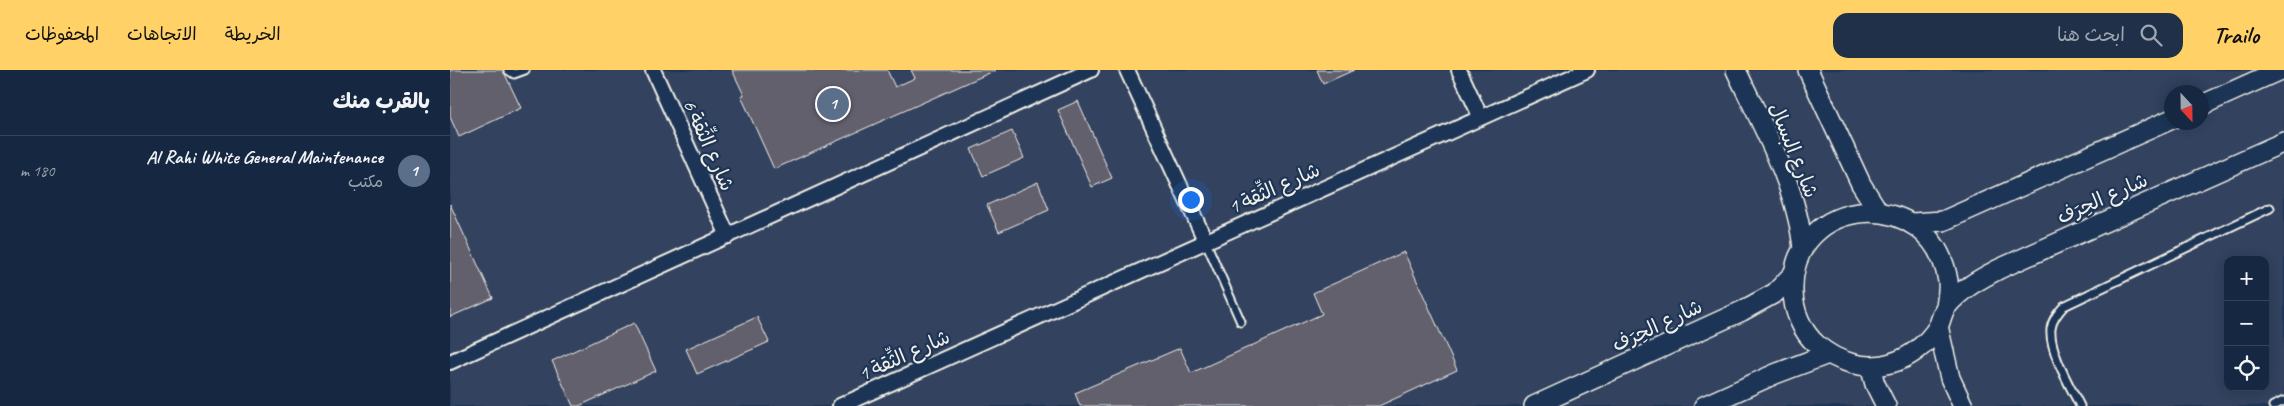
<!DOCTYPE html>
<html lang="ar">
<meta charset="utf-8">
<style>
:root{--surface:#162841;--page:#1f3048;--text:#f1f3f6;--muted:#9ea6b1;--line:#35445a;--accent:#ffd166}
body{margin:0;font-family:Caveat,"Playpen Sans Arabic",sans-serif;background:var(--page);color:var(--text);direction:rtl}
.controls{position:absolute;right:15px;bottom:15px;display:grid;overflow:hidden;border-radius:10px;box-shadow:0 2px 12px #0003}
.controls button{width:45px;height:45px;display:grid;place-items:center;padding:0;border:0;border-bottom:1px solid var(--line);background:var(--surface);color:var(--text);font:25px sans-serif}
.compass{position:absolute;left:1714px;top:15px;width:45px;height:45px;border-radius:50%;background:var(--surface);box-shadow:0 2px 12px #0003;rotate:158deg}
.you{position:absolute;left:740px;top:129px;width:18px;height:18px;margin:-12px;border:4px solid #fff;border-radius:50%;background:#1a73e8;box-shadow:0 0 0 8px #1a73e833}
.badge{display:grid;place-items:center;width:32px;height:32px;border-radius:50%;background:var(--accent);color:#fff;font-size:16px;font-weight:700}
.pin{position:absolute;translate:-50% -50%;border:2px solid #fff;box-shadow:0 1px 5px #0006}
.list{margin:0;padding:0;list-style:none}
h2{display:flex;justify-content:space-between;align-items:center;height:65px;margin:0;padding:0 20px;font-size:21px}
h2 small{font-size:16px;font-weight:400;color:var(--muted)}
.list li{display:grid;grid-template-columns:32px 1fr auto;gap:15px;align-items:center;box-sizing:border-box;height:70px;padding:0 20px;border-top:1px solid var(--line)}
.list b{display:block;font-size:19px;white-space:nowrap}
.list p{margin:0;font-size:16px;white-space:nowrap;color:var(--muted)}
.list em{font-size:16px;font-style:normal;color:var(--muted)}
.icon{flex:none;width:28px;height:28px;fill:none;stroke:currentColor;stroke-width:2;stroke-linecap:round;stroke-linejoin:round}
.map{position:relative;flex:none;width:1834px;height:336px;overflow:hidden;direction:ltr}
header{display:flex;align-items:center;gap:30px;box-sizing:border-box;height:70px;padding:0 25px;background:var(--accent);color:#111}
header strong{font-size:24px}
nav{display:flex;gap:28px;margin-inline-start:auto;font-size:18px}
.search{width:350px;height:45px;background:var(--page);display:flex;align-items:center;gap:12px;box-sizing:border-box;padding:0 18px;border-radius:15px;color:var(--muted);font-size:19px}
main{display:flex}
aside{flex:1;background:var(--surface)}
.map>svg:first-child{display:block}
.built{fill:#32425e;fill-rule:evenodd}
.building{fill:#63606e;stroke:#f4f1e8}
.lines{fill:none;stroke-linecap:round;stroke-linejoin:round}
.lane-casing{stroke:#f4f1e8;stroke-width:11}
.street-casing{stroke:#f4f1e8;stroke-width:18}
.secondary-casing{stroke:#f4f1e8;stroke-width:22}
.lane{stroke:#1d3557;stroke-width:7}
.street{stroke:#1d3557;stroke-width:14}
.secondary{stroke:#1d3557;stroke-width:19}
.labels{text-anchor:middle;stroke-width:4.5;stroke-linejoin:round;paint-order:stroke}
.street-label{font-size:20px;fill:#f4f1e8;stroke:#1d3557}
</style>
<header>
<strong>Trailo</strong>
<div class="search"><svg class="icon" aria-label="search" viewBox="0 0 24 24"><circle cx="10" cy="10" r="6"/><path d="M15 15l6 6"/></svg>ابحث هنا</div>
<nav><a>الخريطة</a><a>الاتجاهات</a><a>المحفوظات</a></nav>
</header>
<main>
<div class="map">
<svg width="1834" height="336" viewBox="0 0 1834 336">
<rect width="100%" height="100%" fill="#1d3557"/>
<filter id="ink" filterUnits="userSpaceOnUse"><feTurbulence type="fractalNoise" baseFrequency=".02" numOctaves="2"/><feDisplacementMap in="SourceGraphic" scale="10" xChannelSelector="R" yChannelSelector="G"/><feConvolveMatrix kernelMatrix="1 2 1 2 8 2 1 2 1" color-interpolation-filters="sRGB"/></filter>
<g filter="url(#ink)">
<path class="built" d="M0,0H1834V336H0ZM1722,22H1752V52H1722ZM1778,190H1815V317H1778Z"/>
<path class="building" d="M0,0H53L71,38L9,67L0,47Z
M282,0H437L445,17L465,8L461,0H546L324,99L291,26L294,25Z
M867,0H904L873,14Z
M628,31L662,108L642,117L608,40Z
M562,61L574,88L533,106L521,79Z
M588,112L599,140L549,162L537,135Z
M0,134L43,228L0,247Z
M954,182L1007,300L929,336H630L625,323L730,278L741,303L872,244L863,223Z
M307,247L319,272L247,304L236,279Z
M184,253L206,301L129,336H123L102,291Z"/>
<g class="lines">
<defs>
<path id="lane" d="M58,0L64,4L75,0
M755,170L791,252
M1630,336C1620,316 1599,281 1601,259C1602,250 1608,243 1614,236L1820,138
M1823,336L1834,331"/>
<path id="street" d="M203,0L278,166
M677,0L755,170
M1009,0L1031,48
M0,292L641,0
M390,336L1137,0"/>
<path id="secondary" d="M1286,0C1312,56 1347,116 1353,179
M1358,0L1411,114L1428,141
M1752,35L1830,0
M1462,153L1493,151L1722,49
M1496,237C1497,229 1499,219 1498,211C1482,112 1340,124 1343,221C1343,240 1352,262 1367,275C1387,292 1414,301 1441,293C1460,288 1477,274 1488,257C1491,251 1492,242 1497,236C1511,219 1530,209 1549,199L1834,72
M1488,256L1500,308L1513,336
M1420,296L1425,314L1436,336
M1084,336L1292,241L1325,223L1342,205
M1254,336L1325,304L1378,284"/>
</defs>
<use href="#lane" class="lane-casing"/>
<use href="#street" class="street-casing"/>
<use href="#secondary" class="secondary-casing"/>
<use href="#lane" class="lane"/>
<use href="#street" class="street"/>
<use href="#secondary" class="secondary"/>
</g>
</g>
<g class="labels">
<g class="street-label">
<text transform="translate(259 75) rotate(66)" y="7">شارع الثِّقة 6</text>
<text transform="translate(1344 80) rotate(68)" y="7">شارع البسال</text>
<text transform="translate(824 118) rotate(-24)" y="7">شارع الثِّقة 1</text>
<text transform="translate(1652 128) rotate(-24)" y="7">شارع الحِرَف</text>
<text transform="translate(1207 255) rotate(-25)" y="7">شارع الحِرَف</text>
<text transform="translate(454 285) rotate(-24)" y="7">شارع الثِّقة 1</text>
</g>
</g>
</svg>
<div class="controls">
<button>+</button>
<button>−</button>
<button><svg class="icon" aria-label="locate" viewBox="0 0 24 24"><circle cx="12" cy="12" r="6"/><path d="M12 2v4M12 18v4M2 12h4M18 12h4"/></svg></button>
</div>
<svg class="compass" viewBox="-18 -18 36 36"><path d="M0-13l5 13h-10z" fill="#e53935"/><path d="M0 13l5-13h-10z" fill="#9ea6b1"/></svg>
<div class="you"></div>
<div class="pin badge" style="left:383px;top:34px;background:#5c6f8a">1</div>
</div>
<aside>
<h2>بالقرب منك<small></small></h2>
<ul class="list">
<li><span class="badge" style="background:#5c6f8a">1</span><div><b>Al Rahi White General Maintenance</b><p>مكتب</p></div><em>180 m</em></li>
</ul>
</aside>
</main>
